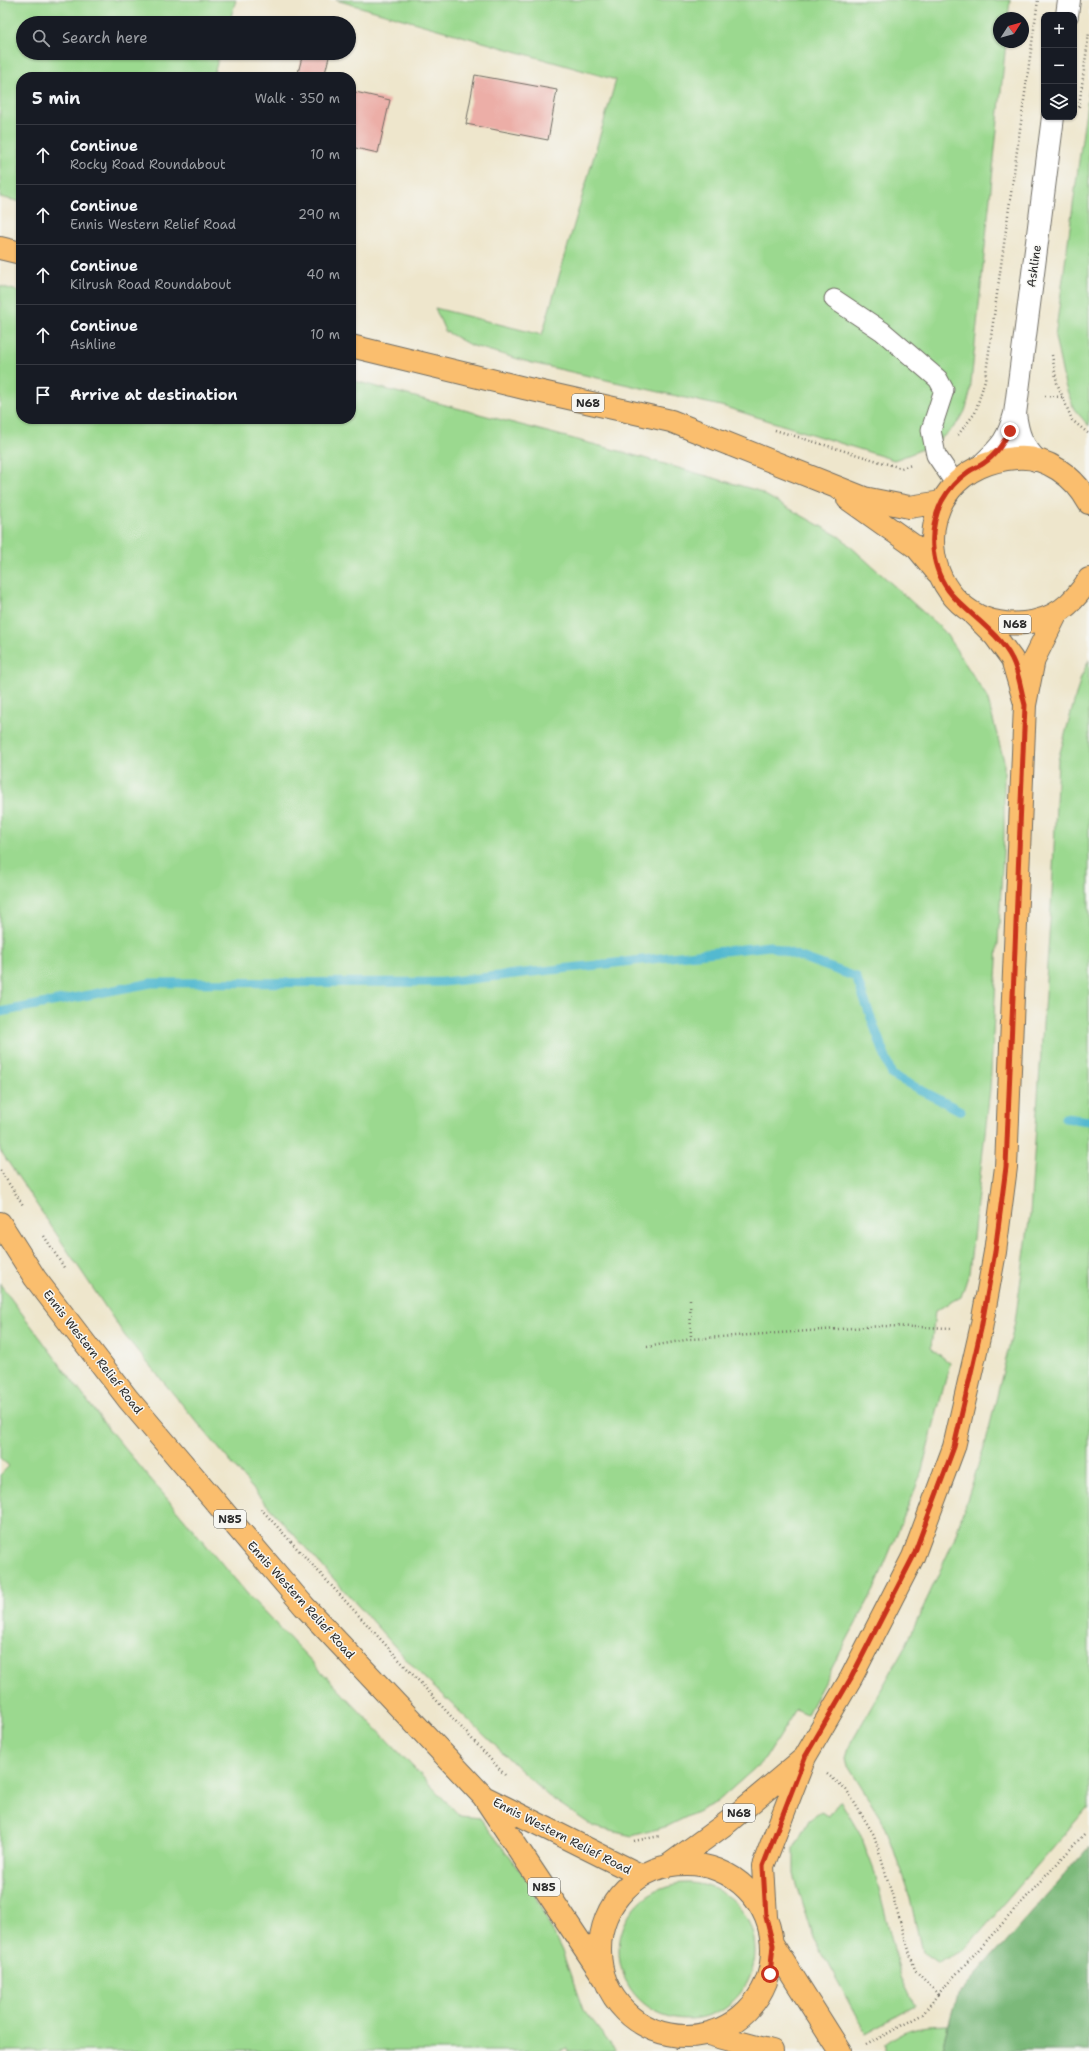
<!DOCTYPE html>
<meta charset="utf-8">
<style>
:root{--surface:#171b24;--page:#242831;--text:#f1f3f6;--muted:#9ea1a6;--line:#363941}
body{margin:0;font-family:"Shantell Sans",sans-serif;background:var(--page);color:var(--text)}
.controls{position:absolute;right:12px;top:12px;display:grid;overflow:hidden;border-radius:8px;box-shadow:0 1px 3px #0004}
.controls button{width:36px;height:36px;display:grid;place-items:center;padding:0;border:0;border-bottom:1px solid var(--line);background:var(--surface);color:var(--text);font:20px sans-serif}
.compass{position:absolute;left:993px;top:12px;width:36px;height:36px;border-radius:50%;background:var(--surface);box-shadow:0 1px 3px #0004;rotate:54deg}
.stop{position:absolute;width:12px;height:12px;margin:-9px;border:3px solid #c8321e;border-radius:50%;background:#fff}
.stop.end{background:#c8321e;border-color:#fff;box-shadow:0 1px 4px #0008}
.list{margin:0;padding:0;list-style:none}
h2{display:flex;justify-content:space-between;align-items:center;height:52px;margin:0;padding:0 16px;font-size:17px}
h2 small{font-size:13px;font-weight:400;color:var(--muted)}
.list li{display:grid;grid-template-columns:26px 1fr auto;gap:12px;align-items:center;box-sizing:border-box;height:60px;padding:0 16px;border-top:1px solid var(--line)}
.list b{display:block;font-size:15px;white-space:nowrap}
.list p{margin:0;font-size:13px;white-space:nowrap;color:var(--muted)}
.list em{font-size:13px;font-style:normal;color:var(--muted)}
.icon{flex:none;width:22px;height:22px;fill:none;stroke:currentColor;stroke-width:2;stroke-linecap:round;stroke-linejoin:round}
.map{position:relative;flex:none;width:1089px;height:2051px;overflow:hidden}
.search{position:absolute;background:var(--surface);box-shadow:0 1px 3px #0004;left:16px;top:16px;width:340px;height:44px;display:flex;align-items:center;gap:10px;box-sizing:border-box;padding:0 14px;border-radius:22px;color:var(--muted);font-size:15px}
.panel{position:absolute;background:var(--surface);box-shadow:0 1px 3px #0004;left:16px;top:72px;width:340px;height:352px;border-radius:16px}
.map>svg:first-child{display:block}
.green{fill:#9bd98f;stroke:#63825d}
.forest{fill:#7cb97a;stroke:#547252}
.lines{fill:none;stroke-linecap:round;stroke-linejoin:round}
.stream{stroke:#53b9d0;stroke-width:9}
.building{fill:#ecaea7}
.service-casing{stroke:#6f6c63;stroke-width:21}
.minor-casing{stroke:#6f6c63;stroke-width:24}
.primary-casing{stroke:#6f6c63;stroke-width:24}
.path{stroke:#6f6c63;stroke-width:2.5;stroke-dasharray:1 3;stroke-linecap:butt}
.service{stroke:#fff;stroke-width:19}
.minor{stroke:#fff;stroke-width:22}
.primary{stroke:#fabe6e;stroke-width:22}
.route{stroke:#c8321e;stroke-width:5}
.labels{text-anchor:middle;stroke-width:3;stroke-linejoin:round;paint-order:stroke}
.shield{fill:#f6f6f2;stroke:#686867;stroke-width:1}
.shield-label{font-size:11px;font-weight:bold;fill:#2b2b2b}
.street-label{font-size:12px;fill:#2b2b2b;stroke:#f6f6f2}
</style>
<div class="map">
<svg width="1089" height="2051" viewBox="0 0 1089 2051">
<rect width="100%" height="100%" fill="#f6f6f2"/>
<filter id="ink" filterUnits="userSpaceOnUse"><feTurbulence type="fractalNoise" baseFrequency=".025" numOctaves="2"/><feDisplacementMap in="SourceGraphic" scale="8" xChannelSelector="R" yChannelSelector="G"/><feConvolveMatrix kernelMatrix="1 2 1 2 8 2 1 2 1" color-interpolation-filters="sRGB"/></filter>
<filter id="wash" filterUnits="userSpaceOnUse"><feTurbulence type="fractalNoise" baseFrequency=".012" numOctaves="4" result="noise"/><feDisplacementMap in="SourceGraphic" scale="16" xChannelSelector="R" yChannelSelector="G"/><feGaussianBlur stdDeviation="0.9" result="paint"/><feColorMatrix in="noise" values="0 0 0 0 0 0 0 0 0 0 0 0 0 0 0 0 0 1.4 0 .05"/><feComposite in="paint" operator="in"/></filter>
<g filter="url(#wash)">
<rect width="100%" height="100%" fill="#eee6cc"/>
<path class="green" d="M0,0H236L229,23H23V53H220L213,77H21V202L0,197Z
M336,0H1010L1008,18H999V42H1006L970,393C968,399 967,406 965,411C952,438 921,451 894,460L725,407L532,363L470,345L445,331L435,308L542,335L616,80Z
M1089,88V426L1074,409L1065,385L1055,337Z
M0,286L21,292V419H351V380L619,451L756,490L840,537L944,631L987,697L1004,761V834L990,1089L969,1273L961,1297L935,1311L931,1348L950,1363L920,1477L874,1590L807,1714L796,1709L765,1759L717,1802L668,1826L632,1836L594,1827L547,1795L417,1671L258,1495L125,1336L0,1150Z
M1089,660V1808H1087L964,1950L938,1963L922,1952L910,1898L886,1827L848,1766L846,1758L850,1745L905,1647L954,1540L986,1441L1015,1322L1030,1214L1052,892L1058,760L1081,677Z
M0,1284L106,1426L250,1597L460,1816L480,1818L528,1881L562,1951L583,2010L616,2051H568L567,2048L558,2051H0V1475L9,1466L0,1458Z
M840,1800L861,1836L875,1873L901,1977L915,2006L866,2033L813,1936L794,1874V1848L809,1820L821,1812L829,1816Z
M619 1951a68 68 0 1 1 136 0a68 68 0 1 1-136 0Z
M949,2025L942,2051H885V2044C909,2026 920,2026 949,2025Z"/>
<path class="forest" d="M1089,1847V2051H942L958,1995Z"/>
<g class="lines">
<path class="stream" d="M0,1012L151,983L443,982L770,946L856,977L892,1075L961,1111
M1065,1118L1089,1121"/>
</g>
<g id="blocks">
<path class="building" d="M303,53H330L324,77H297Z
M475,75L557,90L548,140L466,124Z
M351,91L390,100L378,153L351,147Z"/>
</g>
</g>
<g filter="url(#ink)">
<use href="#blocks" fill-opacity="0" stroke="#6f6c63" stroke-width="1"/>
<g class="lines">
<defs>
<path id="service" d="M834,299L882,331L938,379L944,390L931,430L936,455L955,483"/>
<path id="minor" d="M1067,15L1069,0
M1015,414C1018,435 1021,444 1036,460
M984,463C1002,446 1008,439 1015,414L1053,117"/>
<path id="primary" d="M0,248L21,253
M351,346L524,388L671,421L864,498L909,507L942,502
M848,499L917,548L937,572
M1089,503C1075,477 1046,455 1016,458C894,468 915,633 1024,623C1055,620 1073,604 1089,579
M974,615L995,636L1012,659L1024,700
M0,1223L35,1278L128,1399L304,1606L483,1796L605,1979
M484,1797L642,1876
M600 1950a86 86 0 1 1 172 0a86 86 0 1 1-172 0Z
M669,1865L728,1822L803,1759
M766,1917L763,1866L805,1757L851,1678L913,1557L954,1447L981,1329L995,1252L1006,1167L1025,705L1034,659L1057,613
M773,1945L840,2051
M708,2034L772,2051"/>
</defs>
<use href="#service" class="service-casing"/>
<use href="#minor" class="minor-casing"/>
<use href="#primary" class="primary-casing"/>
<path class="path" d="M1079,107L1089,33
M1052,355L1057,383L1072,420L1089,434
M1045,396L1063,397
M775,430L901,468L912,465
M958,435L975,413L985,380L1038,0
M0,1170L23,1205
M44,1236L65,1269
M690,1299L691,1339
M647,1347L691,1339L882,1326L953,1328
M261,1509L505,1775
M827,1774L846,1789L874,1835L915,1970L938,1994L1086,1832
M634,1841L660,1836
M676,2036L677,2051
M866,2045L923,2014L938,1994"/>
<use href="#service" class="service"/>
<use href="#minor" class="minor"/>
<use href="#primary" class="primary"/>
</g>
</g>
<g class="lines" filter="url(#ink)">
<path class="route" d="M770,1974L773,1945L766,1917L763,1866L805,1757L851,1678L913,1557L954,1447L981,1329L995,1252L1006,1167L1025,705C1021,691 1019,672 1012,659C999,633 971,616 952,595C930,569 927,531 942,501C948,490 958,479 968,472C973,468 979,467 984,463C996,455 1003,443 1010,431"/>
</g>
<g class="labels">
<g class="shield">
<rect x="572" y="394" width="32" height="18" rx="3"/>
<rect x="999" y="615" width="32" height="18" rx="3"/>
<rect x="214" y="1510" width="32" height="18" rx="3"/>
<rect x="723" y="1804" width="32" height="18" rx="3"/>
<rect x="528" y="1878" width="32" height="18" rx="3"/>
</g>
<g class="shield-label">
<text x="588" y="407">N68</text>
<text x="1015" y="628">N68</text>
<text x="230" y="1523">N85</text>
<text x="739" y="1817">N68</text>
<text x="544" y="1891">N85</text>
</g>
<g class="street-label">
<text transform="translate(1034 266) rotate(-82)" y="4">Ashline</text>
<text transform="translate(93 1352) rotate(52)" y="4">Ennis Western Relief Road</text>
<text transform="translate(301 1600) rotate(48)" y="4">Ennis Western Relief Road</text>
<text transform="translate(562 1836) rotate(27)" y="4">Ennis Western Relief Road</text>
</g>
</g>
</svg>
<div class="controls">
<button>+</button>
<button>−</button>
<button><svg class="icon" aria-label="layers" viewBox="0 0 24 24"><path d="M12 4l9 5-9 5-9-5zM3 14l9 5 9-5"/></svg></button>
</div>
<svg class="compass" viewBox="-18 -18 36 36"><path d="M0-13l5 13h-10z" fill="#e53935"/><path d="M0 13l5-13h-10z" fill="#9ea1a6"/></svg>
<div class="stop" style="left:770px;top:1974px"></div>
<div class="stop end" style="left:1010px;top:431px"></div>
<div class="search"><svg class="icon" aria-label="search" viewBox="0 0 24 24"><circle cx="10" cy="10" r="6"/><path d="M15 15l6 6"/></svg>Search here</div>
<section class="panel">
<h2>5 min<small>Walk · 350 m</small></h2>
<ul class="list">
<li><svg class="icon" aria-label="ahead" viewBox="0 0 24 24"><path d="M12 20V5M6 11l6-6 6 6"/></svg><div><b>Continue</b><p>Rocky Road Roundabout</p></div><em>10 m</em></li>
<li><svg class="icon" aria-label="ahead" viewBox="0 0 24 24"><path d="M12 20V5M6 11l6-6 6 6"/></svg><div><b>Continue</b><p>Ennis Western Relief Road</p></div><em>290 m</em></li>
<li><svg class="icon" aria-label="ahead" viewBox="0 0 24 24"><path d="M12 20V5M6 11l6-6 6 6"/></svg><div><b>Continue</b><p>Kilrush Road Roundabout</p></div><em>40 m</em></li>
<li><svg class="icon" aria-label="ahead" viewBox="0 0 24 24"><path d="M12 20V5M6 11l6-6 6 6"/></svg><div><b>Continue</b><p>Ashline</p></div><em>10 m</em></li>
<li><svg class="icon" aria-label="arrive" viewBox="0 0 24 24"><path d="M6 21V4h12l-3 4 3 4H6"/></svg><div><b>Arrive at destination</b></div></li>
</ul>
</section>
</div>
